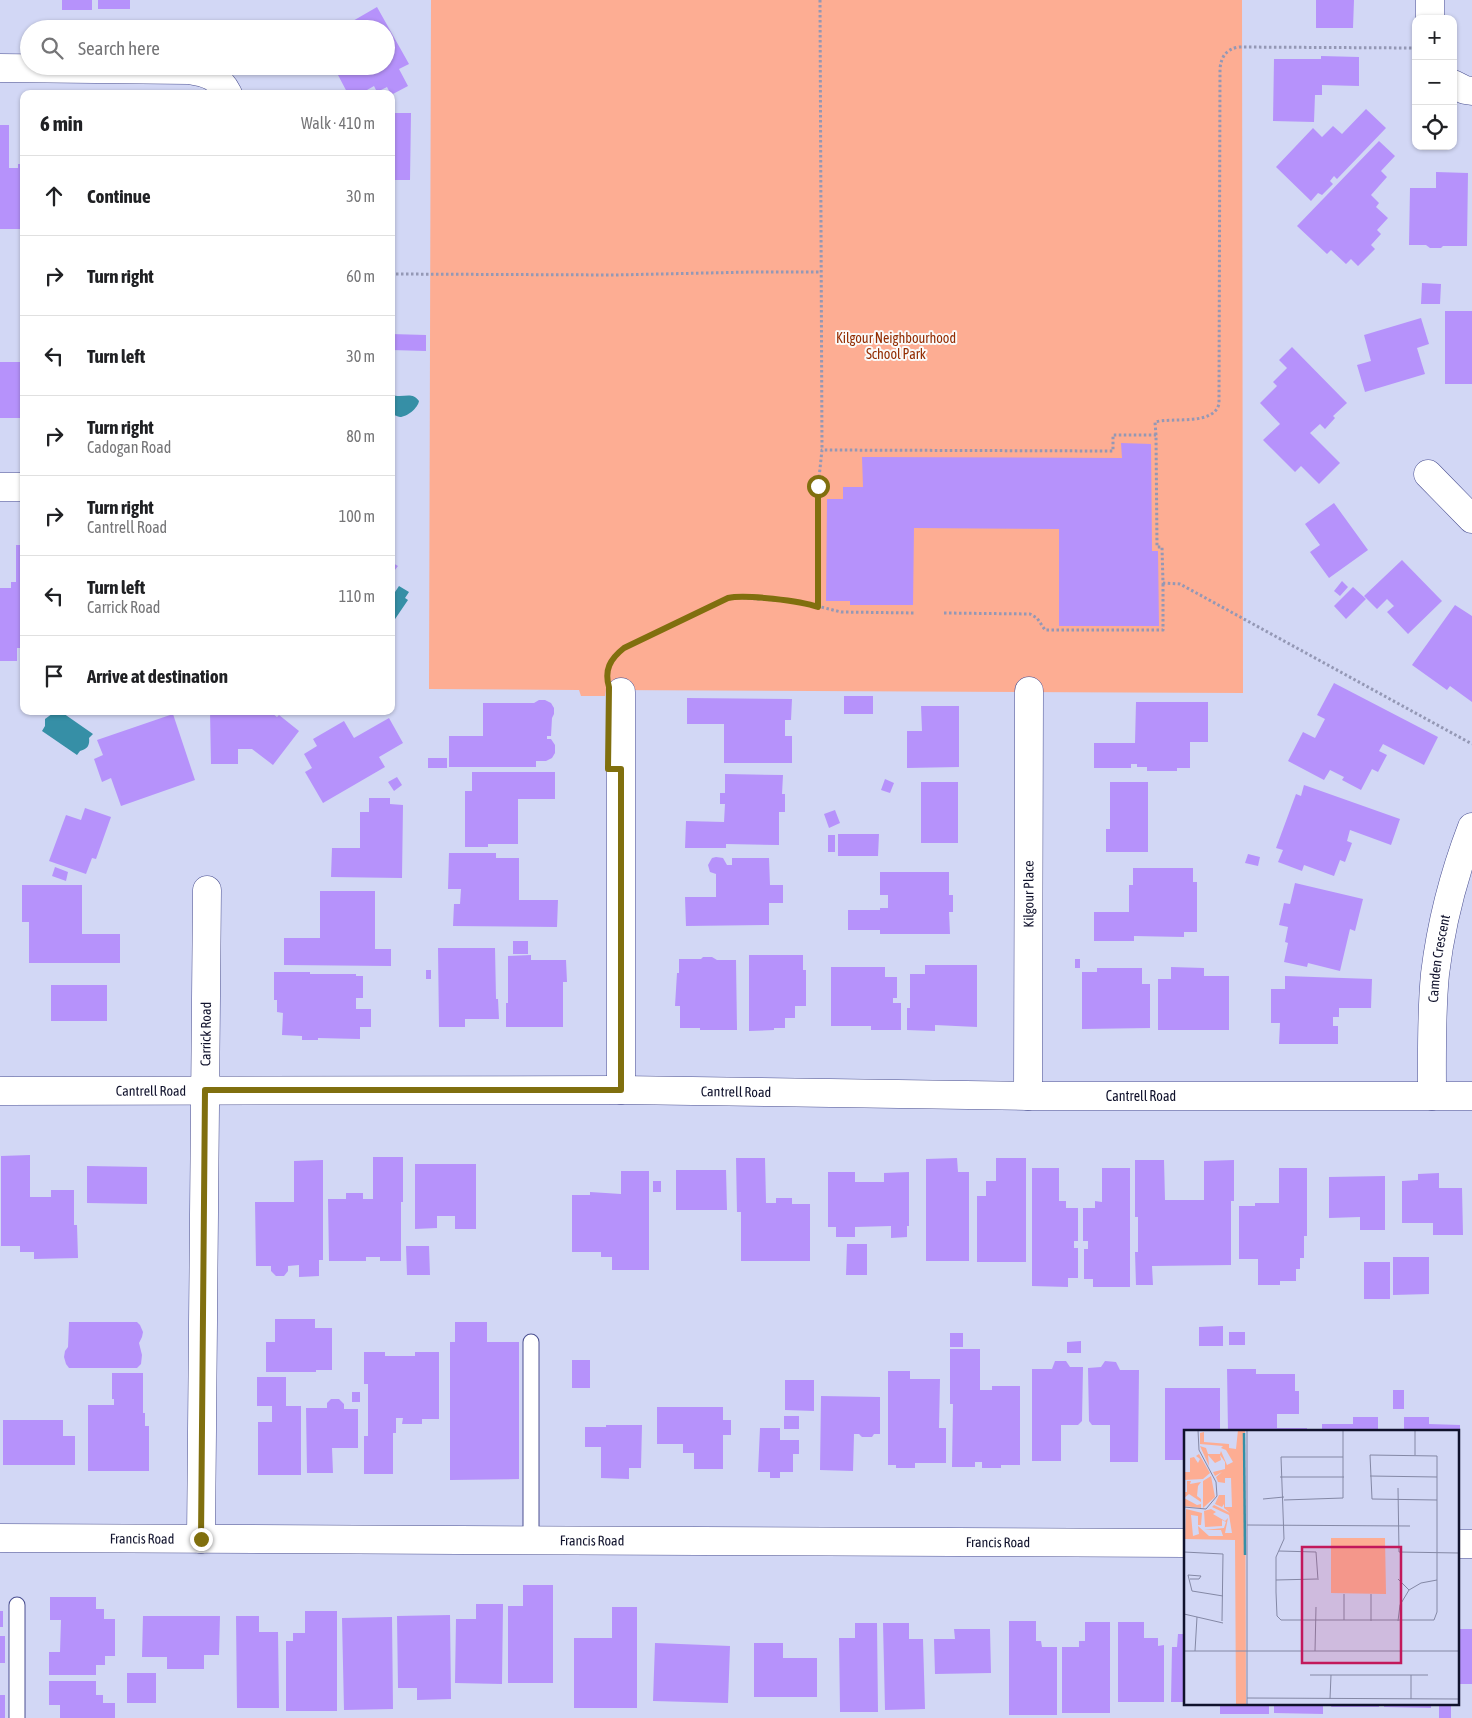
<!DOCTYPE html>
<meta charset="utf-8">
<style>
:root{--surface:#fff;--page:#f6f6f6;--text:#202124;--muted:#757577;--line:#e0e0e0}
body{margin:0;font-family:"Asap Condensed",sans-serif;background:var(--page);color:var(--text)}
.controls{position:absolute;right:15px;top:15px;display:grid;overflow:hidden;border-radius:10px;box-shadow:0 1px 4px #0004}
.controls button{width:45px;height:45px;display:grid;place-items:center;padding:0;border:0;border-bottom:1px solid var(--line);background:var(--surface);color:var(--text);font:25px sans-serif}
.stop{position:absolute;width:15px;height:15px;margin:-11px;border:4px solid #806f0e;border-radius:50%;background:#fff}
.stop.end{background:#806f0e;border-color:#fff;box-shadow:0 1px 5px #0008}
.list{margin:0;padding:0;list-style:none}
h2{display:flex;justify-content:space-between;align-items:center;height:65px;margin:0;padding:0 20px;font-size:21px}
h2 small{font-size:16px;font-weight:400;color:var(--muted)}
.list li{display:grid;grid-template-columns:32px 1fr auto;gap:15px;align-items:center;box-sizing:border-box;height:80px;padding:0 20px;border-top:1px solid var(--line)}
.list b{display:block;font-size:19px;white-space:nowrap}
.list p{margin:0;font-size:16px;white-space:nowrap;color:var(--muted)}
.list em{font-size:16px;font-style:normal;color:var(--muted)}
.icon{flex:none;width:28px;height:28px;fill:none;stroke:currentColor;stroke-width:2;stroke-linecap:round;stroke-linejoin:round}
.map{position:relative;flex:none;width:1472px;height:1718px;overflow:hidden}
.search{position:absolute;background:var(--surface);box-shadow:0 1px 4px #0004;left:20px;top:20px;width:375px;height:55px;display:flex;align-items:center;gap:12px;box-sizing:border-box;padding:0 18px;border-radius:28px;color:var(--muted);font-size:19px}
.panel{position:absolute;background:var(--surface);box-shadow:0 1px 4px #0004;left:20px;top:90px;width:375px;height:625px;border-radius:10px}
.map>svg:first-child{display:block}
.green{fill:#fdad93}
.water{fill:#368fa6}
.building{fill:#b692fb}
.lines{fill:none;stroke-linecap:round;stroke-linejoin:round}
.service-casing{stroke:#4a4f90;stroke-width:17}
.minor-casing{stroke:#4a4f90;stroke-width:29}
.tertiary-casing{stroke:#4a4f90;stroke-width:29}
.path{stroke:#9498b5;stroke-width:3;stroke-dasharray:2.5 2.5;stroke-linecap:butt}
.service{stroke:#fff;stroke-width:15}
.minor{stroke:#fff;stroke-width:28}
.tertiary{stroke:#fff;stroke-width:28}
.route{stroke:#806f0e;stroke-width:6}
.labels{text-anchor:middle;stroke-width:4;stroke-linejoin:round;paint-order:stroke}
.park-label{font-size:14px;fill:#932d02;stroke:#fafafa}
.street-label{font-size:14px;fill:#10122c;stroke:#fafafa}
.inset-river{fill:none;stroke:#368fa6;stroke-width:2.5}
.inset-road{fill:none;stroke:#8488a5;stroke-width:1}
.view{fill:#c2185b;fill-opacity:0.15;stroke:#c2185b;stroke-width:2.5}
.inset-edge{fill:none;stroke:#10122c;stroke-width:2.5}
</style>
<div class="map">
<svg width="1472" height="1718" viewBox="0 0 1472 1718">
<rect width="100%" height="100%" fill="#d2d7f5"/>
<path class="green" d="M431,0H1242L1243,693L606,690L605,696H581L579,690L429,689Z"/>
<path class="water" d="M391,394C402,400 411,390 419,401C418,408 407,417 400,417C398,417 393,414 391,414Z
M399,586L409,592L405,598L408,600L391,625V590L395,592Z
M56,711H60L93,734L89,738C90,746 87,749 80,751L77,755L42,731L45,726V719Z"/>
<path class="building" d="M62,0H92V10H62Z
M98,0H130V9H98Z
M1316,0H1354L1353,28H1316Z
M377,7L409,64L399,69L408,86L391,95L387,87L377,92L374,86L360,94H348L338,75L341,74L337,66H386V29H339Z
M1321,56L1359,57V86L1322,85V95H1315L1314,122L1273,121L1274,59H1321Z
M1366,109L1386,128L1337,179L1334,176L1330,181L1333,184L1322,195L1318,193L1311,201L1276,167L1313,128L1322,137L1333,126L1342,134Z
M391,113H411L410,180H391Z
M0,125H9V168H18V164H24V229H0Z
M1379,141L1395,156L1381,171L1387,177L1371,195L1379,203L1376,207L1388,218L1377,230L1381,234L1371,245L1375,249L1358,266L1351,259L1346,264L1331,250L1327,254L1297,226Z
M1436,172L1468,173L1467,246H1443L1441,248H1430L1426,245H1409L1410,188H1436Z
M391,237H393V264H391Z
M1422,283L1441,284L1440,304H1421Z
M1445,311H1472V384H1445Z
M1421,318L1429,344L1417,348L1425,374L1365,392L1357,365L1371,361L1364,335Z
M391,334L426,335V351L391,350Z
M1292,347L1347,403L1333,416L1335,418L1325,429L1320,424L1310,433L1340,463L1319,484L1301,466L1295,472L1263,440L1280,424L1260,403L1277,386L1273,382L1287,368L1279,360Z
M0,362H24V418H0Z
M391,434H395V506H391Z
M1121,443L1151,444L1152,551H1158L1159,626H1059V529L914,528L913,605H850V601H826L827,499H843V487H863L862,457L1122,458Z
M1334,503L1368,550L1329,578L1310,552L1320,545L1305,524Z
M16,545H24V648H17V661H0V588H11V582H16Z
M1402,560L1442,601L1408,634L1387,612L1394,606L1387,599L1377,609L1364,596Z
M391,562L398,566L391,575Z
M1342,581L1348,587L1340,596L1334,591Z
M1353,587L1366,599L1346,619L1334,606Z
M1455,605L1472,616V702L1450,686L1447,690L1412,665Z
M1334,683L1438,737L1424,765L1383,744L1379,751L1387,755L1378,772L1372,769L1361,790L1342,780L1344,777L1330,770L1324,780L1288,761L1303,732L1315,738L1325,719L1317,715Z
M844,696H873V714H844Z
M687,698L792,699L791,720H785V736H792V763H724V724H687Z
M539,700H545L551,703L554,708V714L552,718L551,736H547V739H551L555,745V753L552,758L546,761H536V767H449V736H483V703H534Z
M1136,702H1208V742H1190V768H1177V771H1147V767H1137V764H1131V768H1094V743H1135Z
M921,706H959V767L907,768V731H922Z
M210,711H269L277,717L279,715L299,731L273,765L252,749H238V764H211Z
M173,714L195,780L121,806L111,778L102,782L94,759L103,755L97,740Z
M389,718L403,743L379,757L385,767L323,803L305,772L312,768L304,754L317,746L313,739L344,721L354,738Z
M428,758H447V768H428Z
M472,772H555V799H518V844H488V847H465V791H472Z
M725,774L783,775L782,794H785V812H779V845L726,844V848H685L686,821L724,822L725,804H720V793H725Z
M397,777L402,785L394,791L388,782Z
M885,779L894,783L890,793L881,790Z
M921,782H958V843H921Z
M1110,782H1148V852H1106V829H1110Z
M1304,785L1400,819L1391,845L1350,830L1347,841L1352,843L1345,862L1340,860L1334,876L1304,865L1302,871L1278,862L1283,850L1276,848L1296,794L1301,796Z
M369,798H390V804L403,805L402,878L331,877L332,848H360V812H369Z
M85,808L111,817L96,859L92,858L86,874L49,861L66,815L81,820Z
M835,810L840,823L829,828L824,814Z
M838,834H879L878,856H838Z
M828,835H835V852H828Z
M449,853H496V858H519V900H558L557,927L453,926L454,904H460L461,889H448Z
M1248,854L1260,857L1258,866L1245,863Z
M716,857L723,858L727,865H732V858H769L770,885H783V903H769V925L686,926L685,897H716V874L710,872L708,865L712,858Z
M55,867L68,872L66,881L52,876Z
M1133,868H1193V882H1197V932H1184V937L1134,936V941H1094V912H1129V885H1133Z
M880,872H949V895H953V912H949L950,934H880V930H848V910H880V908H888V895H880Z
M1295,883L1363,899L1355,931L1350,929L1340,971L1308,963L1307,967L1284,962L1288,943L1285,942L1288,927L1279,925L1284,903L1290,904Z
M22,885H82V934H120V963H29V922H22Z
M320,891H375V949H391V966L284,965V938H320Z
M513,941H528V954H513Z
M438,948H495L496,999H498L499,1019H465V1027H439Z
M531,955V960H566L567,982H563V1027H506V1003H508V956Z
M749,955H803V970H806V1006H795V1018H785V1028H774V1030L749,1031Z
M703,957H712L717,960H736L737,1030H700V1028H680V1006H675L677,973H679V959H701Z
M1075,959H1080V968H1075Z
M925,965H977V1027L935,1025V1031L907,1030V1008H910V974H925Z
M831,967H885V977H897V998H893V1003H901V1030H871V1026H831Z
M1171,967L1204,968V976H1229V1030H1158V979H1171Z
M1097,968H1142V984H1150V1028L1082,1029V972H1097Z
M426,970H431V979H426Z
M274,972H310V974H356V976H363V998H356V1009H371V1027H360V1039L318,1038V1040H302V1036L282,1035L283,1013L277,1012V1000H274Z
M1285,976L1372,979L1371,1008H1339V1017H1333V1026H1338V1044H1279L1280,1023H1271V989H1285Z
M51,985H107V1021H51Z
M30,1155V1197H51V1190H74V1225H77L78,1258L34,1259V1252H20V1246H1V1156Z
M373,1157H403V1202H401V1261H380V1257H366V1261H329L328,1199H346V1193H363V1199H373Z
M736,1158H765L766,1203H776V1198H792V1204H810V1261H741V1212H737Z
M957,1158L958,1172H969V1261H926V1159Z
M996,1158H1026V1262H977V1196H986V1181H996Z
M323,1160V1260H319V1276L299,1277V1265L288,1266V1271L284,1276H276L271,1271V1266H256L255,1202H294V1161Z
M1135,1160H1164L1165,1200H1204V1161L1234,1160V1201H1231V1265L1152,1266L1153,1285H1136L1135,1252H1138V1217H1135Z
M415,1164H476V1229H455V1216H437V1228L415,1229Z
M87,1166L147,1167V1204L87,1203Z
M1032,1168H1059V1201H1066V1208H1078V1241H1074V1248H1078V1278H1068V1287L1032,1286Z
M1102,1168H1130V1287H1093V1279H1084V1249H1088V1241H1083V1208H1095V1201L1102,1202Z
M1279,1168H1307V1236H1304V1258H1300V1269H1296V1281H1280V1285H1258V1259H1239V1206H1255V1203H1279Z
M676,1170H726L727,1210H676Z
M621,1171H649V1270H612V1257H601V1252H572V1195H590V1192L621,1194Z
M828,1172H855V1182H884V1173L909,1172V1226H907V1237L891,1238V1226L855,1227V1237H836V1227H828Z
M1439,1173V1188H1462L1463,1235H1433V1223H1402V1181L1418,1180V1174Z
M1385,1176V1230H1360V1217L1329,1218V1177Z
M653,1181H661V1192H653Z
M847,1244H867V1275H846Z
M406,1246H429L430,1275H407Z
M1393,1257H1429V1294L1393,1295Z
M1364,1262H1390V1299H1364Z
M275,1319H315V1328H332V1370H316V1372H266V1342H275Z
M69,1322H137L140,1325L143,1332L142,1337L139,1343L142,1355L141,1364L137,1368H69L66,1364L64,1357L65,1351L68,1347Z
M455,1322H487V1342H519V1479L450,1480V1342H455Z
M1223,1326V1346H1199V1327Z
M1229,1332H1245V1345H1229Z
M950,1333H963V1347H950Z
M1081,1341V1353H1067V1342Z
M950,1349H980V1390H992V1386H1020V1465H1001V1468H982V1462H975V1467H952L953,1404H950Z
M364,1352H385V1356H415V1352H439V1419H422V1424H402L403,1418H396V1433H393V1474H364V1436H368V1384H364Z
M572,1360H590V1388H572Z
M1055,1361H1066L1070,1367H1083L1082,1421L1078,1425H1061V1461H1032V1369H1052Z
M1105,1361L1116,1362L1120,1370H1139L1138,1462H1110V1425H1092L1089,1421L1088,1368L1101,1367Z
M1227,1369H1256V1374H1295V1391H1299V1414H1277V1428H1307V1432H1228Z
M888,1371H910V1379H940L939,1428H946V1463H915V1468H896V1465H888Z
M112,1373H143V1413H145V1426H149V1471H88V1405H114V1399H112Z
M257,1377H286V1406H301V1475H258V1422H272V1406H257Z
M785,1380H814V1411L785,1410Z
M1165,1388H1220V1432H1186V1460H1165Z
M1393,1390H1404V1409H1393Z
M352,1392H360V1402H352Z
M821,1396L880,1397V1434H874L872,1437H862L859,1434H854L853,1471L820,1470Z
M331,1399H339L344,1404V1409H358V1448H332L333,1473H307L306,1408H327V1403Z
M657,1407H723V1420H731V1435H723V1469H694V1453H683V1444H657Z
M784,1416H799V1429H784Z
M1353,1417H1378V1432H1322V1424H1353Z
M1404,1417H1429V1424L1460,1425V1432H1404Z
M3,1420H63V1436H75V1465H3Z
M606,1425H642L641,1468H629V1479L601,1478V1447H585V1427H606Z
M760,1428H780V1440H799V1454H793V1472H780V1478H770V1472H758Z
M523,1585H553V1683H508V1606H523Z
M50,1597H96V1609H104V1619H115V1656H105V1665H96V1675H49V1652H60L61,1620H50Z
M476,1604H503L502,1684L455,1683L456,1619H476Z
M612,1607H637V1708H574V1638H612Z
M0,1611H3V1627H0Z
M305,1611H337V1711H286V1641H293V1633H305Z
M450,1615L451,1699L417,1700V1688H398L397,1616Z
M143,1616H220L219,1655H204V1669H167V1657H142Z
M236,1616H259V1632H278L279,1708H237Z
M392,1617L393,1709L344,1710L342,1618Z
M1009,1621H1036V1641H1041L1042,1647H1057V1715H1009Z
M1085,1622H1110V1713H1062V1647H1079V1641H1085Z
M1118,1622H1144V1638H1158V1646L1164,1645V1702H1118Z
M855,1623H877L878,1712H840L839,1638H855Z
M883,1623H909V1639H923L925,1709L885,1710Z
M954,1629H990L991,1673L935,1674L934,1639H955Z
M1458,1629H1472V1684H1458Z
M1178,1634H1186V1702H1171L1172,1647H1177Z
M0,1636H5V1663H0Z
M655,1643L730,1646L728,1703L653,1701Z
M754,1643H783V1658H817V1697H754Z
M127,1673H156V1703H127Z
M49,1681H96V1695H103V1703H115V1718H60V1705H49Z
M0,1695H5V1718H0Z
M1220,1704H1269V1714H1220Z
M1274,1704H1323V1714L1274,1713Z
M1332,1704H1379V1707H1331Z
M1384,1704H1431V1708L1384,1707Z
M1439,1704H1451V1718H1439Z"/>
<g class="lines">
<defs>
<path id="service" d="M531,1342V1540
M17,1605V1718"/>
<g id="minor">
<path d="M1430,0V19"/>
<path d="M0,68L189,70C207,73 219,76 228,94"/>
<path d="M1453,84L1465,90L1472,91"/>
<path d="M1428,474L1472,519"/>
<path d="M0,487H24"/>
<path d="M621,692V1090"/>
<path id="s1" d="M0,1091L621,1090L1028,1096H1472"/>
<path id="s2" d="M1028,1096L1029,691"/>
<path id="s3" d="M1432,1096C1432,1056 1431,1015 1435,974C1441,924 1454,874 1472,827"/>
<path id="s4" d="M201,1539L207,890"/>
</g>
<g id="tertiary">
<path id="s5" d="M0,1538L1186,1543"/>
<path d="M1458,1544H1472"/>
</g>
</defs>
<use href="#service" class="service-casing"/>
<use href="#minor" class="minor-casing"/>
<use href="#tertiary" class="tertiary-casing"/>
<path class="path" d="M820,0L822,450
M391,274L614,275L753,272H820
M1156,435L1155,422C1173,417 1213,426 1219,404L1220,69C1221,57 1226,49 1239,47L1416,48
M818,607V487L822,450L1113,451V435H1156L1157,547H1162L1163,583L1180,584L1472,744
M944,613L1030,614L1037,618L1045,630H1163V583
M608,667L615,656L624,648L731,597L801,602L841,612L916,613"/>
<use href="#service" class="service"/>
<use href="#minor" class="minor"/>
<use href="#tertiary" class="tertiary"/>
</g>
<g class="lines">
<path class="route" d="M201,1539L205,1090H621V769H608L609,687C604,670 610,659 624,648L728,598C745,594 801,601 818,607V486"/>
</g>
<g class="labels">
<g class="park-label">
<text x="896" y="343">Kilgour Neighbourhood<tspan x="896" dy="16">School Park</tspan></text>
</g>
<g class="street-label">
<text dy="5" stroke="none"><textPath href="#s2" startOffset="202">Kilgour Place</textPath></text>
<text dy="5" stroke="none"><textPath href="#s3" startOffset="138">Camden Crescent</textPath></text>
<text dy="5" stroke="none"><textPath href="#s4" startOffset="505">Carrick Road</textPath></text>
<text dy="5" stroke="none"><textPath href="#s1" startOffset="151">Cantrell Road</textPath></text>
<text dy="5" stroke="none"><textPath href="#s1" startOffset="736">Cantrell Road</textPath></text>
<text dy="5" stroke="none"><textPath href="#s1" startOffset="1141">Cantrell Road</textPath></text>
<text dy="5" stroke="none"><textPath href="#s5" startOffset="142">Francis Road</textPath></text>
<text dy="5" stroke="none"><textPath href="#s5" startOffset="592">Francis Road</textPath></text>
<text dy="5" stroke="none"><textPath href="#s5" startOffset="998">Francis Road</textPath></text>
</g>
</g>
<g transform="translate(1184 1430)">
<rect width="275" height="275" fill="#d2d7f5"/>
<path d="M54,0H61L62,275H52L51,110L1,109L2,79L18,83L17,95H14V86L7,85L9,106L15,104L14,96L25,106H39L37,100H20L40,98L42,92L38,90V96L21,97L20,81L27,79L32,82L29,84L41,91L44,88L41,103H48L45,85L28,77L30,75L46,83L40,78V74L38,77L31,74L35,65H41V77H48L47,48H41V53L34,52L32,47L38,42L31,46L29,42L41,39V32L36,25L37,30L31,33L24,25L25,36L16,16L22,18L24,24H36L37,21L43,35L49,32L42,20L37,18L39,16L16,14V3L20,2V12L45,14V18L52,19ZM15,24L26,43L19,49L0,50V29L1,42H6V28L10,27L14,33L16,29L12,26ZM27,46L31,67L19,78V51ZM3,51H7L6,54L17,52L14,56L13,66L17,69V72L5,64L0,68L13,75L17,74V78L0,76V62H3ZM147,108H201L202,164L147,163Z" fill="#fdad93"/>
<path class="inset-river" d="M60,3L61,125"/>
<path class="inset-road" d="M63,0V275M231,0V25M255,0H275M97,27L100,109L92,127V162L93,186L97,190H250L253,182V26L186,25L188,69L253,70M97,27H159M186,46L253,47M96,47H160M214,58L215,122L275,123M79,69L100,67M100,70L159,68V0M0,77L22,79L33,66L32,52L15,20L14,0M63,95L226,96M95,121L132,122L134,150M0,122L39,124L38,191M6,149H15L17,146L4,145L8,161L39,166M214,149L225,160M92,150L133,149M160,164V190M0,184L39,193M187,191V164M214,191L216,175L225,160L237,153L253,150M0,221H275M11,221L13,187M131,221L132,177M126,245H227V269M227,245H244M63,268L275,269M146,269L147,245"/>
<path class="view" d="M118,117H217V233H118Z"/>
<rect width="275" height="275" class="inset-edge"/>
</g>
</svg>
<div class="controls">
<button>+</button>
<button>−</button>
<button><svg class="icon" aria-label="locate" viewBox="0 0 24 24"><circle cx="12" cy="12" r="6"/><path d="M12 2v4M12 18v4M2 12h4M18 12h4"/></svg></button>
</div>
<div class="stop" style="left:818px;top:486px"></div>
<div class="stop end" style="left:201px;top:1539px"></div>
<div class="search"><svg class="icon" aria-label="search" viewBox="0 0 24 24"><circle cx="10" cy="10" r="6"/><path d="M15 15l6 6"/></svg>Search here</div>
<section class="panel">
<h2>6 min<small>Walk · 410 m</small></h2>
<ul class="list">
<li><svg class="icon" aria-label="ahead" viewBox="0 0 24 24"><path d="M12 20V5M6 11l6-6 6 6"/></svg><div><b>Continue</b></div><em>30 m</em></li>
<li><svg class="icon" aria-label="right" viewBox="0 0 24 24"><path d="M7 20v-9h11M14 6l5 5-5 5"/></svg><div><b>Turn right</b></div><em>60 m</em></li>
<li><svg class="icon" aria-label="left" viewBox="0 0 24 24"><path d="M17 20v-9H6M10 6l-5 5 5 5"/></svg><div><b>Turn left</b></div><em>30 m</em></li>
<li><svg class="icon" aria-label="right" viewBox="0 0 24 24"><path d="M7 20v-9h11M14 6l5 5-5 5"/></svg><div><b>Turn right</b><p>Cadogan Road</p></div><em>80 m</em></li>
<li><svg class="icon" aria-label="right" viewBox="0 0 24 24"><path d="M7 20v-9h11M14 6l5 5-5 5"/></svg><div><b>Turn right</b><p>Cantrell Road</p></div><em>100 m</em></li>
<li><svg class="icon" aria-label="left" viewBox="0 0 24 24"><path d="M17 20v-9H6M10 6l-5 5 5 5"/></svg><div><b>Turn left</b><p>Carrick Road</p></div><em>110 m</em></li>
<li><svg class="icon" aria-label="arrive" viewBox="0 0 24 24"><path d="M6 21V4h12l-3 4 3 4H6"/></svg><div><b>Arrive at destination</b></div></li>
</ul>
</section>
</div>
